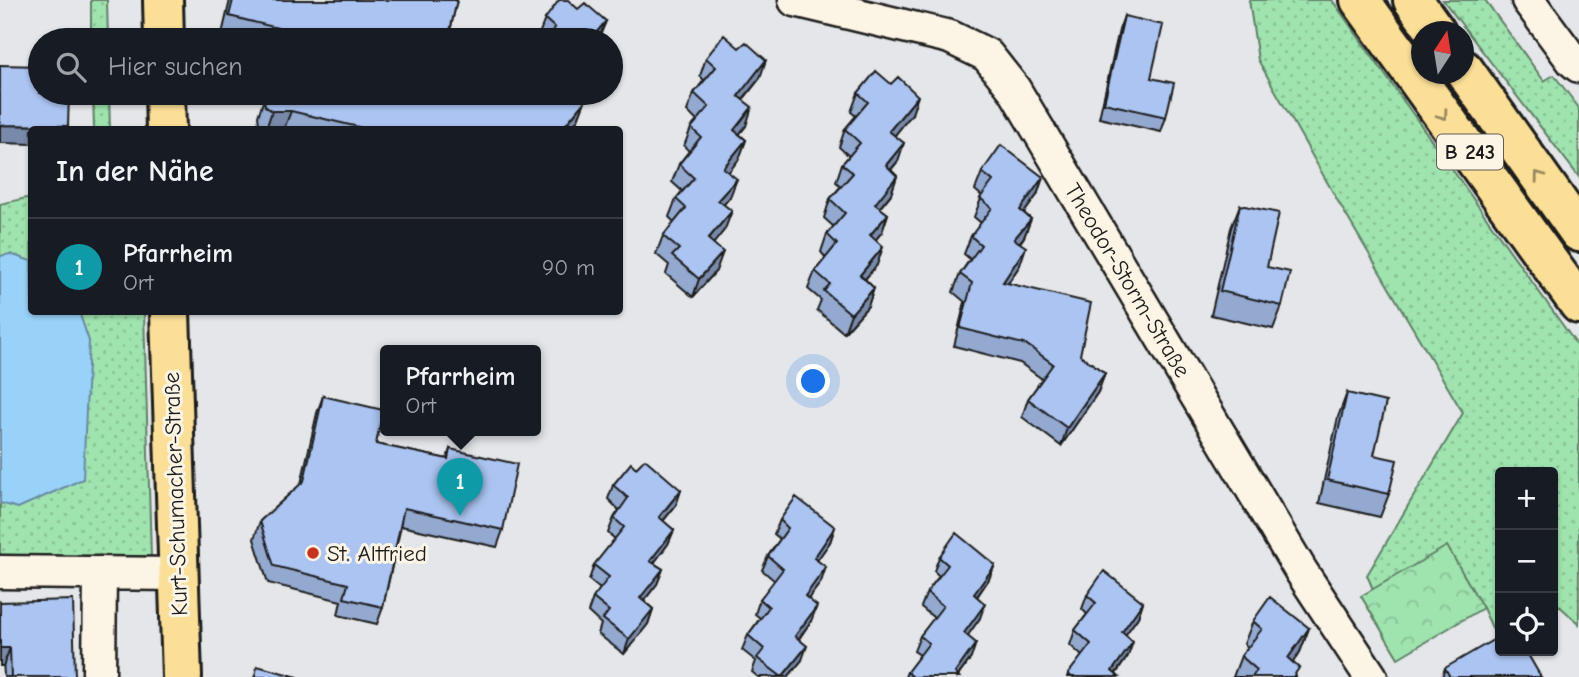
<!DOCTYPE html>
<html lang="de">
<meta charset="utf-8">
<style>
:root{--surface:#171b24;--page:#242831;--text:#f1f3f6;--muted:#9ea1a6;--line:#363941;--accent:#2563eb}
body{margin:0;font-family:"Comic Neue",sans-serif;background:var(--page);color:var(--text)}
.controls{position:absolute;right:21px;bottom:21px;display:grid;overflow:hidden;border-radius:7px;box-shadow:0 2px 5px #0004}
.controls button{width:63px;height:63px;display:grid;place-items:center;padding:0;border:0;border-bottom:2px solid var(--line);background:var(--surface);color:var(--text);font:35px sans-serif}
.compass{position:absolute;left:1411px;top:21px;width:63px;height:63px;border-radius:50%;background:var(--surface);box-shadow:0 2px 5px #0004;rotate:12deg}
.you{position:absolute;left:814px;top:382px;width:24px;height:24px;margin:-18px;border:5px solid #fff;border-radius:50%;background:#1a73e8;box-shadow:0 0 0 10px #1a73e833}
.badge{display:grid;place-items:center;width:46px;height:46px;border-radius:50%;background:var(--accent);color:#fff;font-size:23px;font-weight:700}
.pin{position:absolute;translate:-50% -58px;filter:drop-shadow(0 2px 4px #0008)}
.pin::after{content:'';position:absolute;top:37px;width:24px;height:21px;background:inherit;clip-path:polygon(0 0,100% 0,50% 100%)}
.popup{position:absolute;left:380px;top:345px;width:161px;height:91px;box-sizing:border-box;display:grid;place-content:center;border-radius:7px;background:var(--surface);filter:drop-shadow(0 2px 5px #0005);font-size:23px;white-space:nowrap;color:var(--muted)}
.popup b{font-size:26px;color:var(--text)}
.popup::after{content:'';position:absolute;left:50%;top:100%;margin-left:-14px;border:14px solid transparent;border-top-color:var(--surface)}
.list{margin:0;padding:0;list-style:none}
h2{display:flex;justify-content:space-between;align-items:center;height:91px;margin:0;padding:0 28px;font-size:30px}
h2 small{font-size:23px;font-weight:400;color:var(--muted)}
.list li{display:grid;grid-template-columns:46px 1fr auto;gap:21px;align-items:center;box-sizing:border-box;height:98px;padding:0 28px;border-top:2px solid var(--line)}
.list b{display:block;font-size:26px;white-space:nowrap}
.list p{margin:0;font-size:23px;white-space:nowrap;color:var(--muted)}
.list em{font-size:23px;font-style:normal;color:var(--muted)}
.icon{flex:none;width:38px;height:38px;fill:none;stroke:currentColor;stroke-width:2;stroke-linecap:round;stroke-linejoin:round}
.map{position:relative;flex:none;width:1579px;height:677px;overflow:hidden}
.search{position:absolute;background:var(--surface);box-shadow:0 2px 5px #0004;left:28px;top:28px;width:595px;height:77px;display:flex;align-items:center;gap:18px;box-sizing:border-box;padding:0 24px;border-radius:38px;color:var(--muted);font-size:26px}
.panel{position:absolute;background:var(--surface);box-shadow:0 2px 5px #0004;left:28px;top:126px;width:595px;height:189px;border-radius:7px}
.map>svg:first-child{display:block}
.grass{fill:url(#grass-dots);stroke:#5e8066;stroke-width:2}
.park{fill:url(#park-crowns);stroke:#5e8066;stroke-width:2}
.water{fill:#99d2f9;stroke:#6789a1;stroke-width:2}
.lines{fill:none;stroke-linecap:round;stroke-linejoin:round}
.minor-casing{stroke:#1c1c1c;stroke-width:37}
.major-casing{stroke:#1c1c1c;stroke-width:44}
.highway-casing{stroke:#1c1c1c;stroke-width:44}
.minor{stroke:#fcf5e5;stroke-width:32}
.major{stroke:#fbdf96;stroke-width:38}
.highway{stroke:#fbdf96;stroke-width:38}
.wall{fill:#93a9d0;stroke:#1c1c1c;stroke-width:2}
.shaded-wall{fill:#7889a9;stroke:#1c1c1c;stroke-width:2}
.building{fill:#abc4f2;stroke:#1c1c1c;stroke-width:2}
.oneway{stroke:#97875f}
.poi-dot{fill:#c8321e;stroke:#fcf5e5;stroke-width:2.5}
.labels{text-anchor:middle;stroke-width:6;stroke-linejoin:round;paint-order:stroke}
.shield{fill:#fcf5e5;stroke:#5f5d58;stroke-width:2}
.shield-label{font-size:21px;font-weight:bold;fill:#1c1c1c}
.street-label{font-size:23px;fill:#1c1c1c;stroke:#fcf5e5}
.poi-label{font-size:23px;fill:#1c1c1c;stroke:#fcf5e5;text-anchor:start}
</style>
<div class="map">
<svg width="1579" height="677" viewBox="0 0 1579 677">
<defs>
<pattern id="grass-dots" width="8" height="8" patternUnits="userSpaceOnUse" patternTransform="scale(1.75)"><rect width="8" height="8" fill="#9fe3af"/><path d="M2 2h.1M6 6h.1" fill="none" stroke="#88c296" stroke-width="1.8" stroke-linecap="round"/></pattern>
<pattern id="park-crowns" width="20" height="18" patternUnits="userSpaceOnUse" patternTransform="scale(1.75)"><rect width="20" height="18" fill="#9fe3af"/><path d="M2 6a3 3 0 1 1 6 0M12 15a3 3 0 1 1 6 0" fill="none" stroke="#88c296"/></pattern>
</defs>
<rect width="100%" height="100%" fill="#e4e6e9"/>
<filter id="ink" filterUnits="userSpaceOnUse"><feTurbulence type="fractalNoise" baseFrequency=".0143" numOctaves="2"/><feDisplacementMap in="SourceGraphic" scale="14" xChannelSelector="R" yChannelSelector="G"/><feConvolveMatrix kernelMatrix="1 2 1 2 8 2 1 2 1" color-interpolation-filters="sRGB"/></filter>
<g filter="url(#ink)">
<path class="grass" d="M91,0H107L108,40H91Z
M1249,0H1332L1579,348V624L1553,600V472H1500V628L1494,632L1483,608L1377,599L1367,575L1463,413L1339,203L1258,60Z
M1443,0H1485L1544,81L1554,75L1579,108V177Z
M93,93H109L110,129H94Z
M31,197L32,312H144L151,557H0V204Z"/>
<path class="park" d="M1447,546L1483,608L1398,658L1361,596Z"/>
<path class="water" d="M10,254L31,261L32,312H79L89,341L83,479L18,508L0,503V256Z"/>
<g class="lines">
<defs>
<path id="minor" d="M795,0L950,37L987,55L1014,89L1301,571L1371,677
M1528,0L1573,61L1579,66
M0,572L177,574
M99,677L100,573"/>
<path id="major" d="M163,0L164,40
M165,93L166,130
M170,312L182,677"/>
<path id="highway" d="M1360,0L1579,304
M1413,0L1436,32
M1464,70L1579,232"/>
</defs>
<use href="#minor" class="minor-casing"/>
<use href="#major" class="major-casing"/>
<use href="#highway" class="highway-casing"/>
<use href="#minor" class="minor"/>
<use href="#major" class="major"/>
<use href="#highway" class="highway"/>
</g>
<path class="wall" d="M230,0H457L448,40H248L222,34Z
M578,9L606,21L598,40H542L538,37L545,19Z
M1124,16L1151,78L1166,117L1161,132L1099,118L1119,30Z
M706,58L760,78L743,100L746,126L739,134L746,140L739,159L728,172L730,197L724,204L725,229L713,244L716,271L693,297L666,274L669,265L656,254L663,236L674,222L669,217L676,199L682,191L672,182L679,164L689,151L684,146L691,128L697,121L687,111L694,93L704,80L700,76Z
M266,93H579L578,95L585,101L578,119L570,130H288L266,129L259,124L258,116Z
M858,93L912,114L894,135L898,161L891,170L897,176L891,194L880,208L888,214L882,232L875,240L877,265L865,279L874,288L868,306L844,333L817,310L821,300L808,289L815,271L826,258L821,252L827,234L834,227L824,218L830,199L841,186L836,182L842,164L849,156L839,147L845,129L856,116L851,112Z
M982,172L1043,177L1037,195L1024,213L1031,219L1024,237L1020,243V265L1008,283L1080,355L1105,373L1098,392L1061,446L1022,417L1028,399L1042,379L1020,363L954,346L965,302L953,292L960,274L970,259L964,254L971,236L981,223L974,217L982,196L975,190Z
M1240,205L1282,306L1273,329L1211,315L1231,228Z
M1347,393L1389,494L1380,517L1319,503L1338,417Z
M323,396L376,444L447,459L450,449L503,530L497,547L401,526L383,607L377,624L338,615L341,601L268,583L254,539L260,521L301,484L317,413Z
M636,468L681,490L676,505L663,521L674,530L668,544L654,563L663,569L657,584L644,601L653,609L648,624L624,654L598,634L601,624L588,612L593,598L600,589L589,580L594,565L615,539L608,533L614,518L619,510L608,499L613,485Z
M780,520L835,527L830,542L817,560L821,582L808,599L811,621L799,639L802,660L788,677H758L752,672L756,661L742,650L748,635L760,618L755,614L760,599L775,581L762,570L768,556L780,539L774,534Z
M939,557L989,579L977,597L980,618L967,636L971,658L958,676L959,677H905L907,672L920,655L914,651L920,636L934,618L921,607L927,592L939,576L934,571Z
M1087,595L1143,602L1138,617L1125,635L1128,656L1116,674L1119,677H1067L1068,674L1082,656L1070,645L1075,630L1087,614L1082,609Z
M0,602L75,677H4Z
M1253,621L1309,628L1300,652L1293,662L1296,677H1233L1241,656L1248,647L1244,644Z
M1445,668L1541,677H1442Z"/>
<path class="shaded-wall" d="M606,21L598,40H590Z
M766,60L760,78L731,114L738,96Z
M918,96L912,114L883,150L889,131Z
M585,101L578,119L570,130H562Z
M752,107L746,126L728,148L734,130Z
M272,111H291L284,129H266Z
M0,125L68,126L67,130H32V144L0,143Z
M746,140L739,159L717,187L723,168Z
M904,143L898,161L879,184L886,165Z
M897,176L891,194L868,222L875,204Z
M1043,177L1037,195L1013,228L1020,210Z
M737,179L730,197L712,218L718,200Z
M732,211L725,229L702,258L708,239Z
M888,214L882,232L864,254L870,235Z
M1031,219L1024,237L1007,258L1014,239Z
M883,247L877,265L853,293L860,275Z
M1026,247L1020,265L997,300L1003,282Z
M723,252L716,271L693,297L699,279Z
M874,288L868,306L844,333L851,314Z
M1105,373L1098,392L1061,446L1067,428Z
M681,490L676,505L654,532L659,517Z
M835,527L830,542L809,572L814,558Z
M674,530L668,544L645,575L650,561Z
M995,565L989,579L968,609L974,594Z
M826,567L821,582L799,611L805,596Z
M663,569L657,584L634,613L640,598Z
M1143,602L1138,617L1117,647L1122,632Z
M985,604L980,618L959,648L964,633Z
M817,606L811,621L790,651L795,636Z
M653,609L648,624L624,654L629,639Z
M1309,628L1300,652L1282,677L1288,658Z
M1133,642L1128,656L1113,677L1112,671Z
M976,643L971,658L957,677L955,673Z
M807,646L802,660L788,677H782Z
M0,648H10L3,666H0Z"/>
<path class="building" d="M233,0H457L448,40H284L286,30L229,16Z
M559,0H568L578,9L585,3L606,21L590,40H544L555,28L545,19Z
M1124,16L1163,25L1151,78L1174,83L1166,117L1104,103Z
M724,35L739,48L746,42L766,60L738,96L752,107L734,130L746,140L723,168L737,179L718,200L732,211L708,239L723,252L699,279L672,256L679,249L663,236L686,208L676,199L694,178L679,164L701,137L691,128L709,107L694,93L716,67L706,58Z
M0,65L40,66V93H69L68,126L0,125Z
M876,71L891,84L898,77L918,96L889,131L904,143L886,165L897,176L875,204L888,214L870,235L883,247L860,275L874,288L851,314L824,291L830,284L815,271L837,244L827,234L845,213L830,199L853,173L842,164L860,143L845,129L868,102L858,93Z
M266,93H575L585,101L562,129L563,130H371L291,111H272L265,106L264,98Z
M1001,145L1043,177L1020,210L1031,219L1014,239L1026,247L1003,282L1091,303L1080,355L1105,373L1067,428L1028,399L1053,364L1027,345L960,328L972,283L960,274L981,245L971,236L992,208L980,198L993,181L982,172Z
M1240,205L1279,213L1267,267L1290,272L1282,306L1220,291Z
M1347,393L1386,402L1374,455L1397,460L1389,494L1327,480Z
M323,396L383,410L376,444L448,459L450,449L517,464L503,530L404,508L383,607L344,598L348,584L274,566L260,521L304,481Z
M645,459L681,490L659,517L674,530L650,561L663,569L640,598L653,609L629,639L603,619L609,611L593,598L609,577L594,565L624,527L614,518L628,498L613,485L631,463L636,468Z
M796,497L835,527L814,558L826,567L805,596L817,606L795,636L807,646L782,677L757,658L764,649L748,635L769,607L760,599L783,569L768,556L788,528L780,520Z
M956,533L995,565L974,594L985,604L964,633L976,643L955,673L959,677H913L907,672L929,643L920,636L943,606L927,592L948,565L939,557Z
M1104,571L1143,602L1122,632L1133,642L1112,671L1119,677H1072L1068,674L1091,644L1075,630L1096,603L1087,595Z
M1270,597L1309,628L1288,658L1299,668L1293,677H1252L1257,670L1241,656L1262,629L1253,621Z
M73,600L75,677H11L10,648H0V602Z
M1500,636V651H1526L1541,677H1450L1445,668Z
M257,666L298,677H255Z"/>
<defs><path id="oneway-chevron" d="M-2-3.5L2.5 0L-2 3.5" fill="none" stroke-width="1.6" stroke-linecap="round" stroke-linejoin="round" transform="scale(1.75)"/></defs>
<g class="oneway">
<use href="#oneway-chevron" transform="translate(1443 115) rotate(54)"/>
<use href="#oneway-chevron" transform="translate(1539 176) rotate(-126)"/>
</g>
</g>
<circle class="poi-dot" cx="313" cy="553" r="7"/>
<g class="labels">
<rect class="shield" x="1437" y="134.5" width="66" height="35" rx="5"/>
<g class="shield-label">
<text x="1470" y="159">B 243</text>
</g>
<g class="street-label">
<text transform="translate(1128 280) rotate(59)" y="8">Theodor-Storm-Straße</text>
<text transform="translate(175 494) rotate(-92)" y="8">Kurt-Schumacher-Straße</text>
</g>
<g class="poi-label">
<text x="327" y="561">St. Altfried</text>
</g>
</g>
</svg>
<div class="controls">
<button>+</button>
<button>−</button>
<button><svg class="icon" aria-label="locate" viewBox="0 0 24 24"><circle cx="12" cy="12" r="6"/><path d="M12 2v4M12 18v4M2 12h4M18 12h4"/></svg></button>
</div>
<svg class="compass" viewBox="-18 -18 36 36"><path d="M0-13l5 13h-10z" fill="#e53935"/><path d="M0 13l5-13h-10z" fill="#9ea1a6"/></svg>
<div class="you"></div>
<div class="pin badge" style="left:460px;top:516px;background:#0f9aa8">1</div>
<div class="popup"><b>Pfarrheim</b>Ort</div>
<div class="search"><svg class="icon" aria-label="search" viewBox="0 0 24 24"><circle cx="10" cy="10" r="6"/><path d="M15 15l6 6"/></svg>Hier suchen</div>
<section class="panel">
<h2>In der Nähe<small></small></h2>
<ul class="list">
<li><span class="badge" style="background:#0f9aa8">1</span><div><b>Pfarrheim</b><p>Ort</p></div><em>90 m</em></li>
</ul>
</section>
</div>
